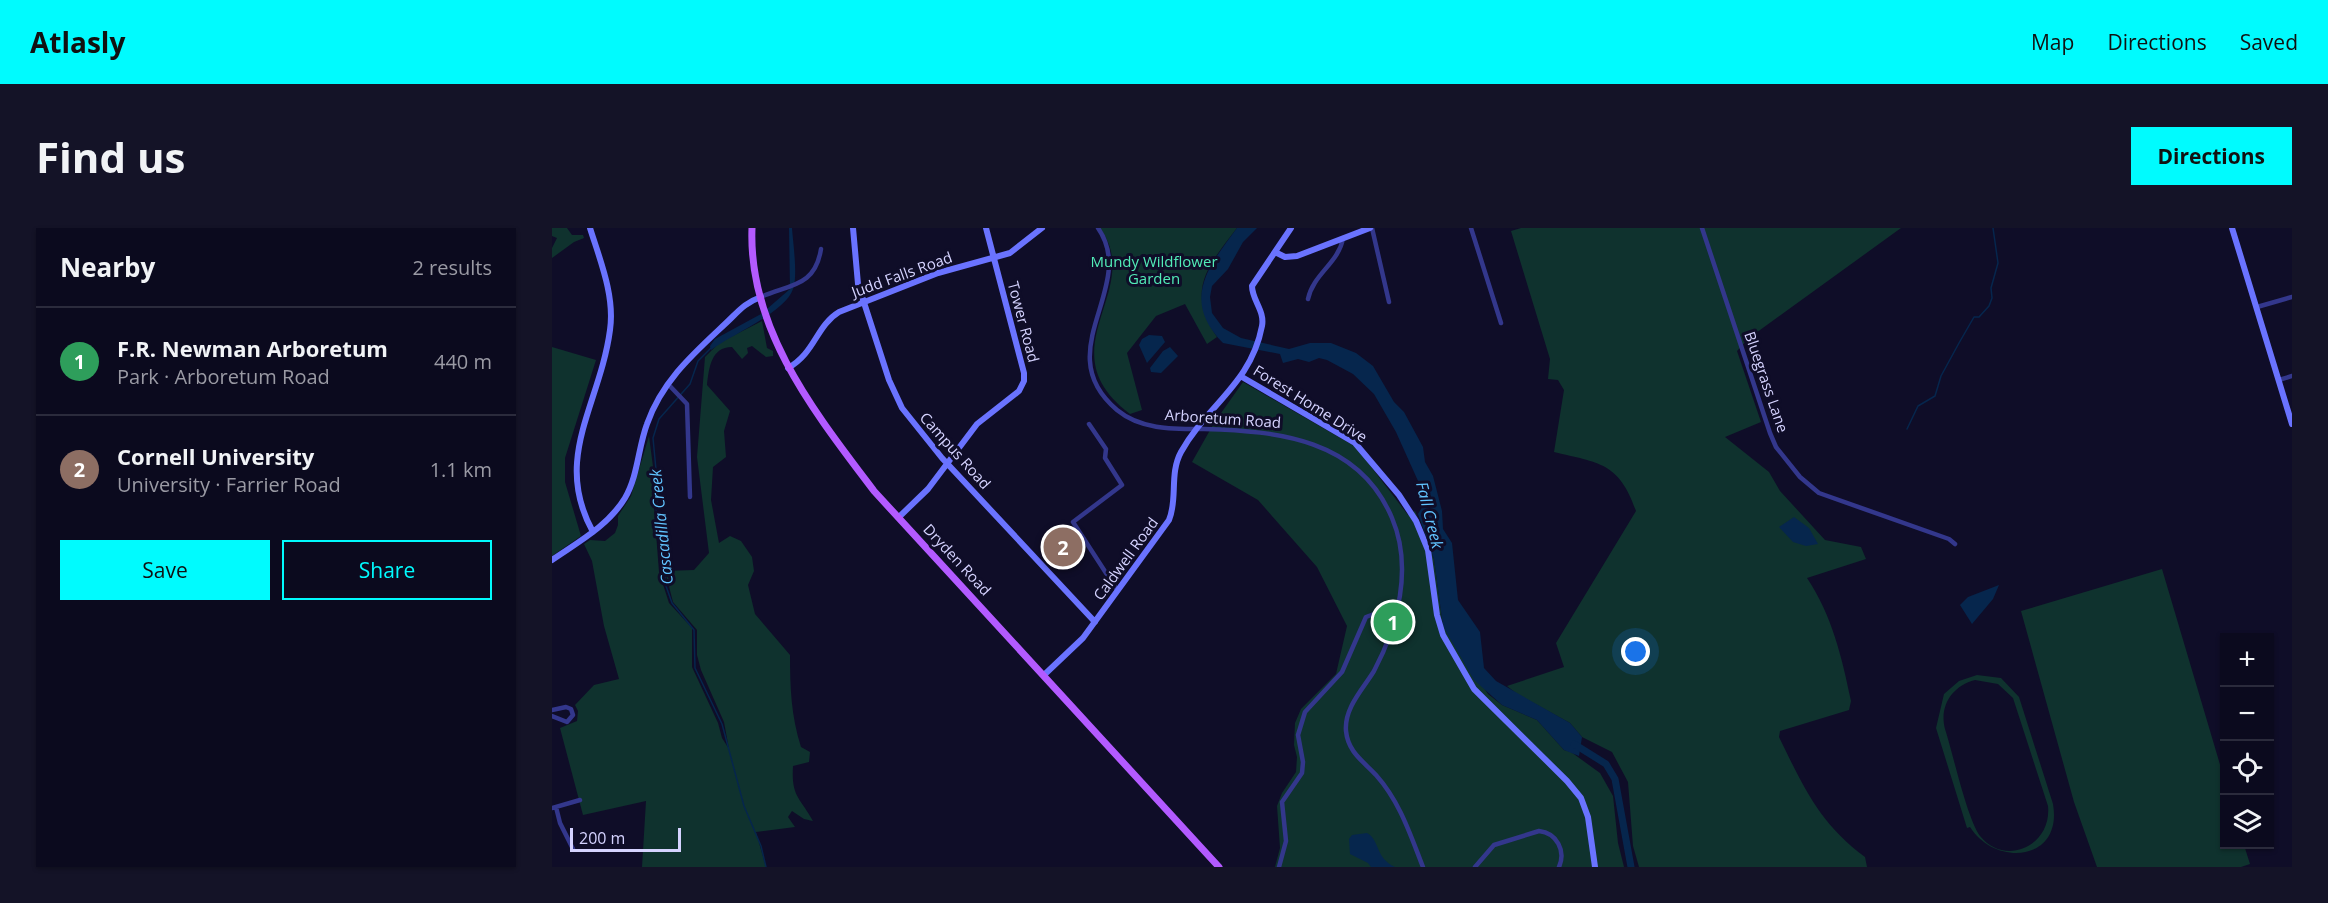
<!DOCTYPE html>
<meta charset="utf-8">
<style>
:root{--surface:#0b0a1e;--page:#141327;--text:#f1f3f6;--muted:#9a9aa4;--line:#2b2b3c;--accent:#00fbfe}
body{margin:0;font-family:"Open Sans",sans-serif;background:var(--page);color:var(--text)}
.controls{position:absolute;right:18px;bottom:18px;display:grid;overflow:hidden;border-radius:0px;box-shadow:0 2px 4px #0004}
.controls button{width:54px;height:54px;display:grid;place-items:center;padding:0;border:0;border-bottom:2px solid var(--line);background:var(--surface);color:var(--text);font:30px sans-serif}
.scale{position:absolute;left:18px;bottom:15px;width:111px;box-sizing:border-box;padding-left:6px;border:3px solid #d5d3ff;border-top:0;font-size:16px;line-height:21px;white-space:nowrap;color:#d5d3ff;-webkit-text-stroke:4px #0f0d28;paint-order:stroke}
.you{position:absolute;left:1084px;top:424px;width:21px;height:21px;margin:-15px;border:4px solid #fff;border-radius:50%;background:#1a73e8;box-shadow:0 0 0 9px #1a73e833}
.badge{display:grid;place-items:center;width:39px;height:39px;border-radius:50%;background:var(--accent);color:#fff;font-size:20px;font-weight:700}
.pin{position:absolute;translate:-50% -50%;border:3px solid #fff;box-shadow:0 2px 6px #0006}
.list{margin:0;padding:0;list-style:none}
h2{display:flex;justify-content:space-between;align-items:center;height:78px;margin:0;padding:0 24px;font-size:26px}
h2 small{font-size:20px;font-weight:400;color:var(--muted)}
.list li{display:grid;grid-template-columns:39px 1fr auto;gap:18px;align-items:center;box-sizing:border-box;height:108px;padding:0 24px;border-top:2px solid var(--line)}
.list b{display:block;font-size:22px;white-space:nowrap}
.list p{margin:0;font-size:20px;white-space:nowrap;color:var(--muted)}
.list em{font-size:20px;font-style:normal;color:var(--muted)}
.actions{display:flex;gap:12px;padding:18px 24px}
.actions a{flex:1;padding:14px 0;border:2px solid var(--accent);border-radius:0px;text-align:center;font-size:21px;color:var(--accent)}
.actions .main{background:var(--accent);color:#111}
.icon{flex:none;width:33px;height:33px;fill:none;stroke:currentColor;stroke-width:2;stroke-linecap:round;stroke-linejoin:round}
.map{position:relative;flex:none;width:1740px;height:639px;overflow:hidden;border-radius:0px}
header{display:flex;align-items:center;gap:36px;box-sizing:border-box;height:84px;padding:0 30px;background:var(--accent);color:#111}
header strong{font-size:28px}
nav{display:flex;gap:33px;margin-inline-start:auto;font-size:21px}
.intro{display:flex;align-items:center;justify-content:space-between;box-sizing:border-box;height:144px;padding:0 36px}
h1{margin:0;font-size:42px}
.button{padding:15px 27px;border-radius:0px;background:var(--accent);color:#111;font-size:21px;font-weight:700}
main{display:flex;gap:36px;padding:0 36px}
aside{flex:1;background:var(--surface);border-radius:0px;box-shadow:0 2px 4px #0004}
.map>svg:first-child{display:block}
.green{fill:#0f322e;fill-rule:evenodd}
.water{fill:#06264d}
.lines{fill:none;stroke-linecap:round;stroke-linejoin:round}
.stream{stroke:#06264d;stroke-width:1.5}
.river{stroke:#06264d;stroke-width:7}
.street{stroke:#33378c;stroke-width:4.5}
.secondary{stroke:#6a73ff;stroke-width:6}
.primary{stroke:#b35aff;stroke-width:7}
.labels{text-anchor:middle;stroke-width:6;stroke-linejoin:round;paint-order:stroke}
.park-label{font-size:15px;fill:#52ecb8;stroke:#0f0d28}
.street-label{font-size:15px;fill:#d5d3ff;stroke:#0f0d28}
.water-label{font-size:16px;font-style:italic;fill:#61c4ff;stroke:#0f0d28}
</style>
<header>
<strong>Atlasly</strong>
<nav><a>Map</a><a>Directions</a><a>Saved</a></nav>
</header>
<div class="intro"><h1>Find us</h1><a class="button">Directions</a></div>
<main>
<aside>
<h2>Nearby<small>2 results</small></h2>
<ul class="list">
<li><span class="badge" style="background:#2e9e5b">1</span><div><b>F.R. Newman Arboretum</b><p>Park · Arboretum Road</p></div><em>440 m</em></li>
<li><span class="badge" style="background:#8d6e63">2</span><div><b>Cornell University</b><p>University · Farrier Road</p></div><em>1.1 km</em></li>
</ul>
<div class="actions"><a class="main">Save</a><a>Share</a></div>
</aside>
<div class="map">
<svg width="1740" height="639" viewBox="0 0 1740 639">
<rect width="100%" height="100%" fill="#0f0d28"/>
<path class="green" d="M0,0H15L20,7H31L32,10L22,14L0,30V20L5,10L0,8Z
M548,0H685C655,39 634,62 665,109L655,116L633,76L604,88L575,125L590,182L578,186C492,121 594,63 548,0Z
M969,0H1349L1197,110L1185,123L1209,194L1173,209L1217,244L1228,263L1273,312L1309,319L1314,331L1255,350C1280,387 1290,430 1299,473L1297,482L1228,503L1227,509C1251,558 1267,595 1313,629L1315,639H1087L1081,618L1076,554L1060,524L1030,509L1018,495L965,466L955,458L1012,439L1004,415L1084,283C1067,234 1047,235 1002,224L1012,162L1006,152L996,151L998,131L959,3Z
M210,93L215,120L221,123V128L214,129L200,118L195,120L196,125L190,131L180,119C159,119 157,140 155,157L178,183L172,203L174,229L161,239L159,272L167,315L178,308L189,313L200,329L202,343L196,357L203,386L238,427C238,459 239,488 249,519L258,524L257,534L241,538C239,569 248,569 261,593L252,591L240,583L236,589L243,599L204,604L214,639H90L94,573L31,587L8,500L25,493L26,483L23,477L42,457L67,451L52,398L40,333L32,316L38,312L53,313L63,305L66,297V288L79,268L97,208L103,254L102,279L107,344L117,375L140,400V439L166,495L170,510L177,521L172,494L149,442L145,427V402L121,374L113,343L142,342L157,325L145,229L153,129L167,115Z
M0,119L44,132L13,230V254L29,308L0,328Z
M691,154L804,219L856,287L863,283L882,331L891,398L936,466L950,477L985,492L1012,522L1019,524L1048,545L1061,568L1066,615L1072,639H723L728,620L725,578L730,565L744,544L745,529L742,517L743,495L749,481L784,446L795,398L765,339L706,272L640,234L662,195Z
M1610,341L1672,550V616L1692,617L1698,636L1689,639H1545L1522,574L1469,383Z
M1425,447L1449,450L1467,469L1501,576C1511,634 1443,639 1418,599L1415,600L1384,500L1392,466L1407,453ZM1423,452L1446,456L1461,470L1496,578C1500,618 1453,639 1428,608C1415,590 1401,526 1393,501C1387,478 1400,458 1423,452Z"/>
<path class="water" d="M237,0H240C241,15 246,48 241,61C233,85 178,107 159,122L158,118L163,111L209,86L238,61Z
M685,0H705L691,14L676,41L660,58L658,69L660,85L671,100L689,110L737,121L758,115H779L804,125L821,138L842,174L852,184L871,219L873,234L881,248L890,283L891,301L900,315L906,372L928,404L932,440L944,453L1018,495L1030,509L1027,528L1012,522L985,492L950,477L922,452L891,398L882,331L866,286L872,276L871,264L844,204L822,166L801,146L775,132L767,130L757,134L746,131L731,135L728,126L671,115C629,72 656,39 685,0Z
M597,107L610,108L613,114L595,135L587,117L590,111Z
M618,119L626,128L609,145L599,144L598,140L611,123Z
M1242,289L1257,300L1266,316L1254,318L1241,314L1227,299Z
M1447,357L1441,371L1420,396L1408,377L1416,369Z
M815,605C828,612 823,630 843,639H819L816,635L798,626L797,611L800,607Z"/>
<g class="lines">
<path class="stream" d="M159,120L146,133L138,156L107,191L101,210L106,263L104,280L114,358L120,375L142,402L143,440L170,496L192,578L209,618L214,639
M1355,201L1366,178L1383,168L1389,148L1407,115L1422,89H1427L1437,78L1440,70L1439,60L1446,35L1441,0"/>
<path class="river" d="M1022,516L1054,536L1063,551L1079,639"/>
<path class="street" d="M546,0C587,59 495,123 565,182C589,202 622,201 652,201C726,203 807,211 840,290C861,339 846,398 822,443C811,461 792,480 794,503C796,524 811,533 824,547C848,574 858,606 871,639
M820,0L837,74
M919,0L949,95
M1150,0L1218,205L1224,219L1248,249L1267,265L1397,311L1403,316
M209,69C238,56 263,59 269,21
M756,71C761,46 787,35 791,10
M1705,79L1740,69
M1727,152L1740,148
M116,156L135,176L138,269
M537,196L554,221L553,230L570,257L521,294L565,362
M0,482L14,479L19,481L21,487L15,494L0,488
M4,579L8,595L21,621
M0,580L28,572
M727,639L734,613L730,574L750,545L751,534L746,507L753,484L790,444L814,389L825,385L842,388
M923,639L942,617L987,603C1005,605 1014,623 1007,639"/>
<path class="secondary" d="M38,0C48,32 63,68 58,102C48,177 0,230 41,304
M301,0L306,56L337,152L350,180L390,230L543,394
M1680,0L1740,196
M723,24L733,29L745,28L818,0
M236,140C263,125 264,98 287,84L386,45L458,25L490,0
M690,149L803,215L847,267L864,293L876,322L885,387L891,407L922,461L1015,553L1029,570L1036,589L1043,639
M347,289L376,261L425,196L467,163L472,153V145L434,0
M0,332C26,314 56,298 73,270C86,248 86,220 95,196C110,153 141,126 173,96C186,84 192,75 209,69
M492,447L531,410L617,292C626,271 617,246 629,224C655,177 699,156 710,98C713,83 700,72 700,58L739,0"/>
<path class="primary" d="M200,0C196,102 264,186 322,263L667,639"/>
</g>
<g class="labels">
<g class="park-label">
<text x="602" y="39">Mundy Wildflower<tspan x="602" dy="17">Garden</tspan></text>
</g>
<g class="street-label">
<text transform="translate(350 47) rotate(-20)" y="5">Judd Falls Road</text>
<text transform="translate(471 94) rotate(75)" y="5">Tower Road</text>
<text transform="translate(1214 154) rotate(71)" y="5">Bluegrass Lane</text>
<text transform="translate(758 176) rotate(32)" y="5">Forest Home Drive</text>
<text transform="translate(671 191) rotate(4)" y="5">Arboretum Road</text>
<text transform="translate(403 223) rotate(48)" y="5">Campus Road</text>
<text transform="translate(574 331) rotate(-54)" y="5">Caldwell Road</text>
<text transform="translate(405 332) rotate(47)" y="5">Dryden Road</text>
</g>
<g class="water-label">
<text transform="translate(878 287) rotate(76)" y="6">Fall Creek</text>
<text transform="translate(109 299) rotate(-96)" y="6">Cascadilla Creek</text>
</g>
</g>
</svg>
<div class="controls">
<button>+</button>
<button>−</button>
<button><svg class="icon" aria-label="locate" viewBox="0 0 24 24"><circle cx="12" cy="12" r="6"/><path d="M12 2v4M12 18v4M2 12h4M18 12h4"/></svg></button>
<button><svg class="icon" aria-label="layers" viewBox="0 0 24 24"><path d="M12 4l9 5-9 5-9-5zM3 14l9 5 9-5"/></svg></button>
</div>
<div class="scale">200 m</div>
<div class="you"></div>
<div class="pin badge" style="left:841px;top:394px;background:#2e9e5b">1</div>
<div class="pin badge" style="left:511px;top:319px;background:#8d6e63">2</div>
</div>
</main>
